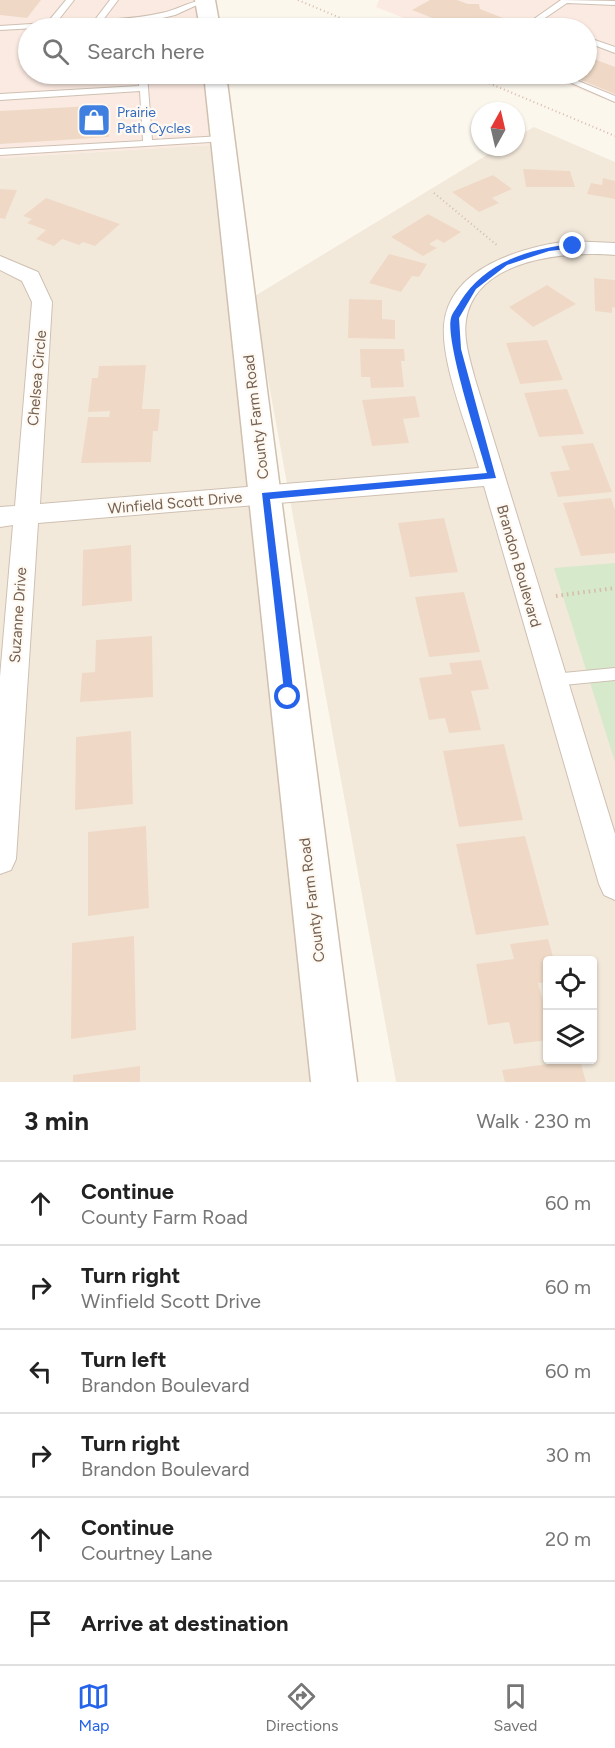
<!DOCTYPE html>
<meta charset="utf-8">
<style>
:root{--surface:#fff;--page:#f2f2f2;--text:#222;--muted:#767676;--line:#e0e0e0;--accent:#2563eb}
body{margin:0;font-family:Figtree,sans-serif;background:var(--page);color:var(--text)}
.controls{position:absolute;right:18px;bottom:18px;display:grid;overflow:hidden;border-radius:6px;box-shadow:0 2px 4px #0004}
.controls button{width:54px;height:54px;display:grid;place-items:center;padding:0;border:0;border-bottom:2px solid var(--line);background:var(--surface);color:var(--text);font:30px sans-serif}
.compass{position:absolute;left:471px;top:102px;width:54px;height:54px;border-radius:50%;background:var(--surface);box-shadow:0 2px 4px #0004;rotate:8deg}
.stop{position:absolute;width:18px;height:18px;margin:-14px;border:4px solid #2563eb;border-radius:50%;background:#fff}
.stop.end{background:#2563eb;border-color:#fff;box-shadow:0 2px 6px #0008}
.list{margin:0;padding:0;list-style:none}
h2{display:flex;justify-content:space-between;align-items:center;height:78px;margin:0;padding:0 24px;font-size:26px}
h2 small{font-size:20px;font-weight:400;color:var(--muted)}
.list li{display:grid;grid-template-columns:39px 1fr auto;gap:18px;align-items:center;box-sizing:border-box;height:84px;padding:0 24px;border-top:2px solid var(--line)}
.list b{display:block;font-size:22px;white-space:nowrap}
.list p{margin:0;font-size:20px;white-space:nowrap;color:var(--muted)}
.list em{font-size:20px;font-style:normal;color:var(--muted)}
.icon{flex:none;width:33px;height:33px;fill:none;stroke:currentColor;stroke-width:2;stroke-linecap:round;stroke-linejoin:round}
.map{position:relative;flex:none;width:615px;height:1082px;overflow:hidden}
.search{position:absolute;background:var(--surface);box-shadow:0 2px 4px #0004;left:18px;right:18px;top:18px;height:66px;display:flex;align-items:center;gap:15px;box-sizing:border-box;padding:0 21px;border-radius:33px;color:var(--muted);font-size:22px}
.sheet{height:582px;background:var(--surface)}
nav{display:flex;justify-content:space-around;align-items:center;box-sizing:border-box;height:84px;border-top:2px solid var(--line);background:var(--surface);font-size:16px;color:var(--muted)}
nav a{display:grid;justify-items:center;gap:3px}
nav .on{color:var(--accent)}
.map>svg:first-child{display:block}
.residential{fill:#f3e9db;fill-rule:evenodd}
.commercial{fill:#fbeae2}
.green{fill:#d6e9cb}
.building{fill:#efd9c6}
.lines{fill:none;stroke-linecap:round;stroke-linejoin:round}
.lane-casing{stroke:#cec0b2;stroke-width:2}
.street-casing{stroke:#cec0b2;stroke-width:2}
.secondary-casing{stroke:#d0c0b0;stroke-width:3}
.path-far1{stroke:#d5bca9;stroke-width:2;stroke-dasharray:1 3;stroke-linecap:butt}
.path{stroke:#d5bca9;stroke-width:4;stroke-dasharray:1.5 4;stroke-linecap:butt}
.lane{fill:#fff;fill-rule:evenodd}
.street{fill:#fff;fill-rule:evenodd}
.secondary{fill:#fff;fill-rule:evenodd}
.route{fill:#2563eb}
.labels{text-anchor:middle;stroke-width:4.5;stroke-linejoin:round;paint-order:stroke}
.far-shop-label{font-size:14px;fill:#366cbe;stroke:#fefaf3;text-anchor:start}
.street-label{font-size:15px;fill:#766050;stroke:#fefaf3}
</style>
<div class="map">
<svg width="615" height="1082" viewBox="0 0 615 1082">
<rect width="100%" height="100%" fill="#fcf7ed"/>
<path class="residential" d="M534,127L615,162V1082H396L253,297L500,147H516V137ZM548,960H592V1060H548Z
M210,145L317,1082H0V158Z"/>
<path class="commercial" d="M0,0H196L199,28H28V74H203L210,145L0,158Z
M379,0H615V103L541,74H586V28H429L376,7Z"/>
<path class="green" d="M615,563V762L554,568Z"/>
<path class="building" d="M0,0H41L27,18L0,15Z
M430,0H457L468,4H479L480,9L508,20L493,28H458L412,10Z
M586,56L615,67V94L566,74H586Z
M109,105V137L0,144V111Z
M523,169L570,171L575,187H526Z
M493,175L512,189L492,198L499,203L479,212L452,192Z
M603,178L615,181V199L587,194L591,183L602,185Z
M0,189L17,190L5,219L0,218Z
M46,198L120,224L95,246L83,242L79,245L62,239L54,246L36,239L46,230L27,223L32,219L23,216Z
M428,214L461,232L444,243L437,239L429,244L437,248L423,256L391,237Z
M389,254L427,264L419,277L412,276L401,292L369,283Z
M594,278L615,280V308L612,307V313L595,311Z
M547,285L576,304L533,327L509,307Z
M349,299L382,300V319L395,320V339L348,338Z
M547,340L563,380L520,384L506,343Z
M360,349H404L405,361H401L404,387L371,388L370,377H361Z
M146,365L142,409H160L158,431H153L151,462L81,463L88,417H109L110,411L88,412L92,378H98L99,366Z
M567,389L584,434L539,437L524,393Z
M415,396L420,417L403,419L409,443L372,446L362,400Z
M593,443L612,492L558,497L550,472L570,470L561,446Z
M611,498L615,510V553L581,556L563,503Z
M444,518L458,572L410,577L398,523Z
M131,545L132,601L82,606L83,550Z
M464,592L480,652L429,657L415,597Z
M152,636L153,697L80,702L82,673L95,672L96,640Z
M481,660L489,689L471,691L481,730L449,733L445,718L429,720L419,678L452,674L449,663Z
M131,731L133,804L75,810L76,737Z
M504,744L523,820L459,827L443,751Z
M146,826L149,908L88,916V832Z
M525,836L549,925L476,935L456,844Z
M134,936L136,1030L71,1039L72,943Z
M548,939L554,960H548V982L538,983L548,1020V1040L514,1044L509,1022L488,1025L476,964L514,959L510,944Z
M580,1060L586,1082H505L502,1070Z
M140,1066V1082H73V1075Z"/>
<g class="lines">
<defs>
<path id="lane" d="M66,0H74L56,23L94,21L110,0H118L103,20C125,19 145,17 166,12C181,8 192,0 208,0L175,15L150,21L180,26L184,28L149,25H146V22L0,30V26L47,23Z
M561,0L615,1V5L567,3L542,20L560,26L561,28H550L537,24L530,28H521Z
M586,37L615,47V53L586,42Z
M139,74H147L152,140L223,136L226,137V141L0,155V149L143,141L140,91L0,100V94L139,86Z
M551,74H561L615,96V102Z
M615,668V680L553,686L548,685L546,680L548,675L553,674Z"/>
<path id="street" d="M569,241L615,243V255C567,251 476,258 466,320C463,339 470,360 475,379L615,834V900L604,895L599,884L484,486L38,523L16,859L11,870L0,874V677L13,525L0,527V507L15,506L32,302L22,281L0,270V256L38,272L52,302L40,504L479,468C468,428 441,364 444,325C449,267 523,247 569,241Z"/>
<path id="secondary" d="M195,0H215L220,28H200Z
M204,74H226L357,1082H311Z"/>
</defs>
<use href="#lane" class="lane-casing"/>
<use href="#street" class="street-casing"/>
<use href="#secondary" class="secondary-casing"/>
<path class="path-far1" d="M298,0L364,28
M467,74L615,136
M434,193L498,246"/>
<path class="path" d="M556,596L615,588"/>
<use href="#lane" class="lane"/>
<use href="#street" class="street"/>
<use href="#secondary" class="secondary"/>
</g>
<path class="route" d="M573,244L576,248L549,251L507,265L476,289L459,318L461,349L496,478L270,499L294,697L288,701L285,700L262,493L487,473C479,444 445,341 451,318C452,313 458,306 460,302C485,262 528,249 573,244Z"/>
<defs>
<symbol id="shop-square" viewBox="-11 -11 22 22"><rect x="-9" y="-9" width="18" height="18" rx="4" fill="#3f7fe0" stroke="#fefaf3"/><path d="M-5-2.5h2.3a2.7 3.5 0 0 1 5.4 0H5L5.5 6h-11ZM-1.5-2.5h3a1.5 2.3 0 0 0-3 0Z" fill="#fff"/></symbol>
</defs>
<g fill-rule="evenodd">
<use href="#shop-square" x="75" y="101" width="38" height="38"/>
</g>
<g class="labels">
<g class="far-shop-label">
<text x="117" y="117">Prairie<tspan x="117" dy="16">Path Cycles</tspan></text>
</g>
<g class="street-label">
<text transform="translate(37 378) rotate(-85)" y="5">Chelsea Circle</text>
<text transform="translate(256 417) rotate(-97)" y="5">County Farm Road</text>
<text transform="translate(175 503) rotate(-5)" y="5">Winfield Scott Drive</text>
<text transform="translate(519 566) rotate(74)" y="5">Brandon Boulevard</text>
<text transform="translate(18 615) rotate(-86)" y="5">Suzanne Drive</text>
<text transform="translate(312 900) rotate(-97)" y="5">County Farm Road</text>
</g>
</g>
</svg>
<div class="controls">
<button><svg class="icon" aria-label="locate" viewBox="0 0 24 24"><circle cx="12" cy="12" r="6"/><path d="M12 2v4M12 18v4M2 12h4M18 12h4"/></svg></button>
<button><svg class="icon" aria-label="layers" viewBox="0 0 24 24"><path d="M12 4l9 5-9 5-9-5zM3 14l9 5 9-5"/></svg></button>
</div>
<svg class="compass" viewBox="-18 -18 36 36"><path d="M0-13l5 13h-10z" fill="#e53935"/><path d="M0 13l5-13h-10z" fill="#767676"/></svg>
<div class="stop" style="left:288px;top:697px"></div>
<div class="stop end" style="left:573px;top:246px"></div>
<div class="search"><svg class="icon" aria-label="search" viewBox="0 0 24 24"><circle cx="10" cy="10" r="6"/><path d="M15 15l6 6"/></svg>Search here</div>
</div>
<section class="sheet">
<h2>3 min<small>Walk · 230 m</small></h2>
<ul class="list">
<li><svg class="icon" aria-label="ahead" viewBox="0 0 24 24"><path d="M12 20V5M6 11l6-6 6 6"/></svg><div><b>Continue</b><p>County Farm Road</p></div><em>60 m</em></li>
<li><svg class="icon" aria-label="right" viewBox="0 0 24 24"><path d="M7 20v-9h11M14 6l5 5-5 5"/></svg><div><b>Turn right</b><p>Winfield Scott Drive</p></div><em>60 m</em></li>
<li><svg class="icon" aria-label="left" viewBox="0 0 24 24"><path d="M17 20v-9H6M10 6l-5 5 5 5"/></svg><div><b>Turn left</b><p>Brandon Boulevard</p></div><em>60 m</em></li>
<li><svg class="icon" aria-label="right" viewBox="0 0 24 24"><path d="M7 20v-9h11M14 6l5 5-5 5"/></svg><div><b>Turn right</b><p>Brandon Boulevard</p></div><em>30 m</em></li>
<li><svg class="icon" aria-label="ahead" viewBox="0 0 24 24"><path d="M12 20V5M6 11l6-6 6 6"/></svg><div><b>Continue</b><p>Courtney Lane</p></div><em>20 m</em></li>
<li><svg class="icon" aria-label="arrive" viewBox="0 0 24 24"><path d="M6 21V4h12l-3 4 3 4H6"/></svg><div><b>Arrive at destination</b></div></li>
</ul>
</section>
<nav>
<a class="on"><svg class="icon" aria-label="map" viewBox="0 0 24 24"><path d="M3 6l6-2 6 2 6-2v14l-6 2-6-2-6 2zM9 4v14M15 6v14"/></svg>Map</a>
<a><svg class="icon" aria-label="directions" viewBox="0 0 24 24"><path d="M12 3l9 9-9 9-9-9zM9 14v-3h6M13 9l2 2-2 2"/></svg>Directions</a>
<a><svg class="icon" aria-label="saved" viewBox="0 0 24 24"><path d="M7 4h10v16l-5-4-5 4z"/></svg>Saved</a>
</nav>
